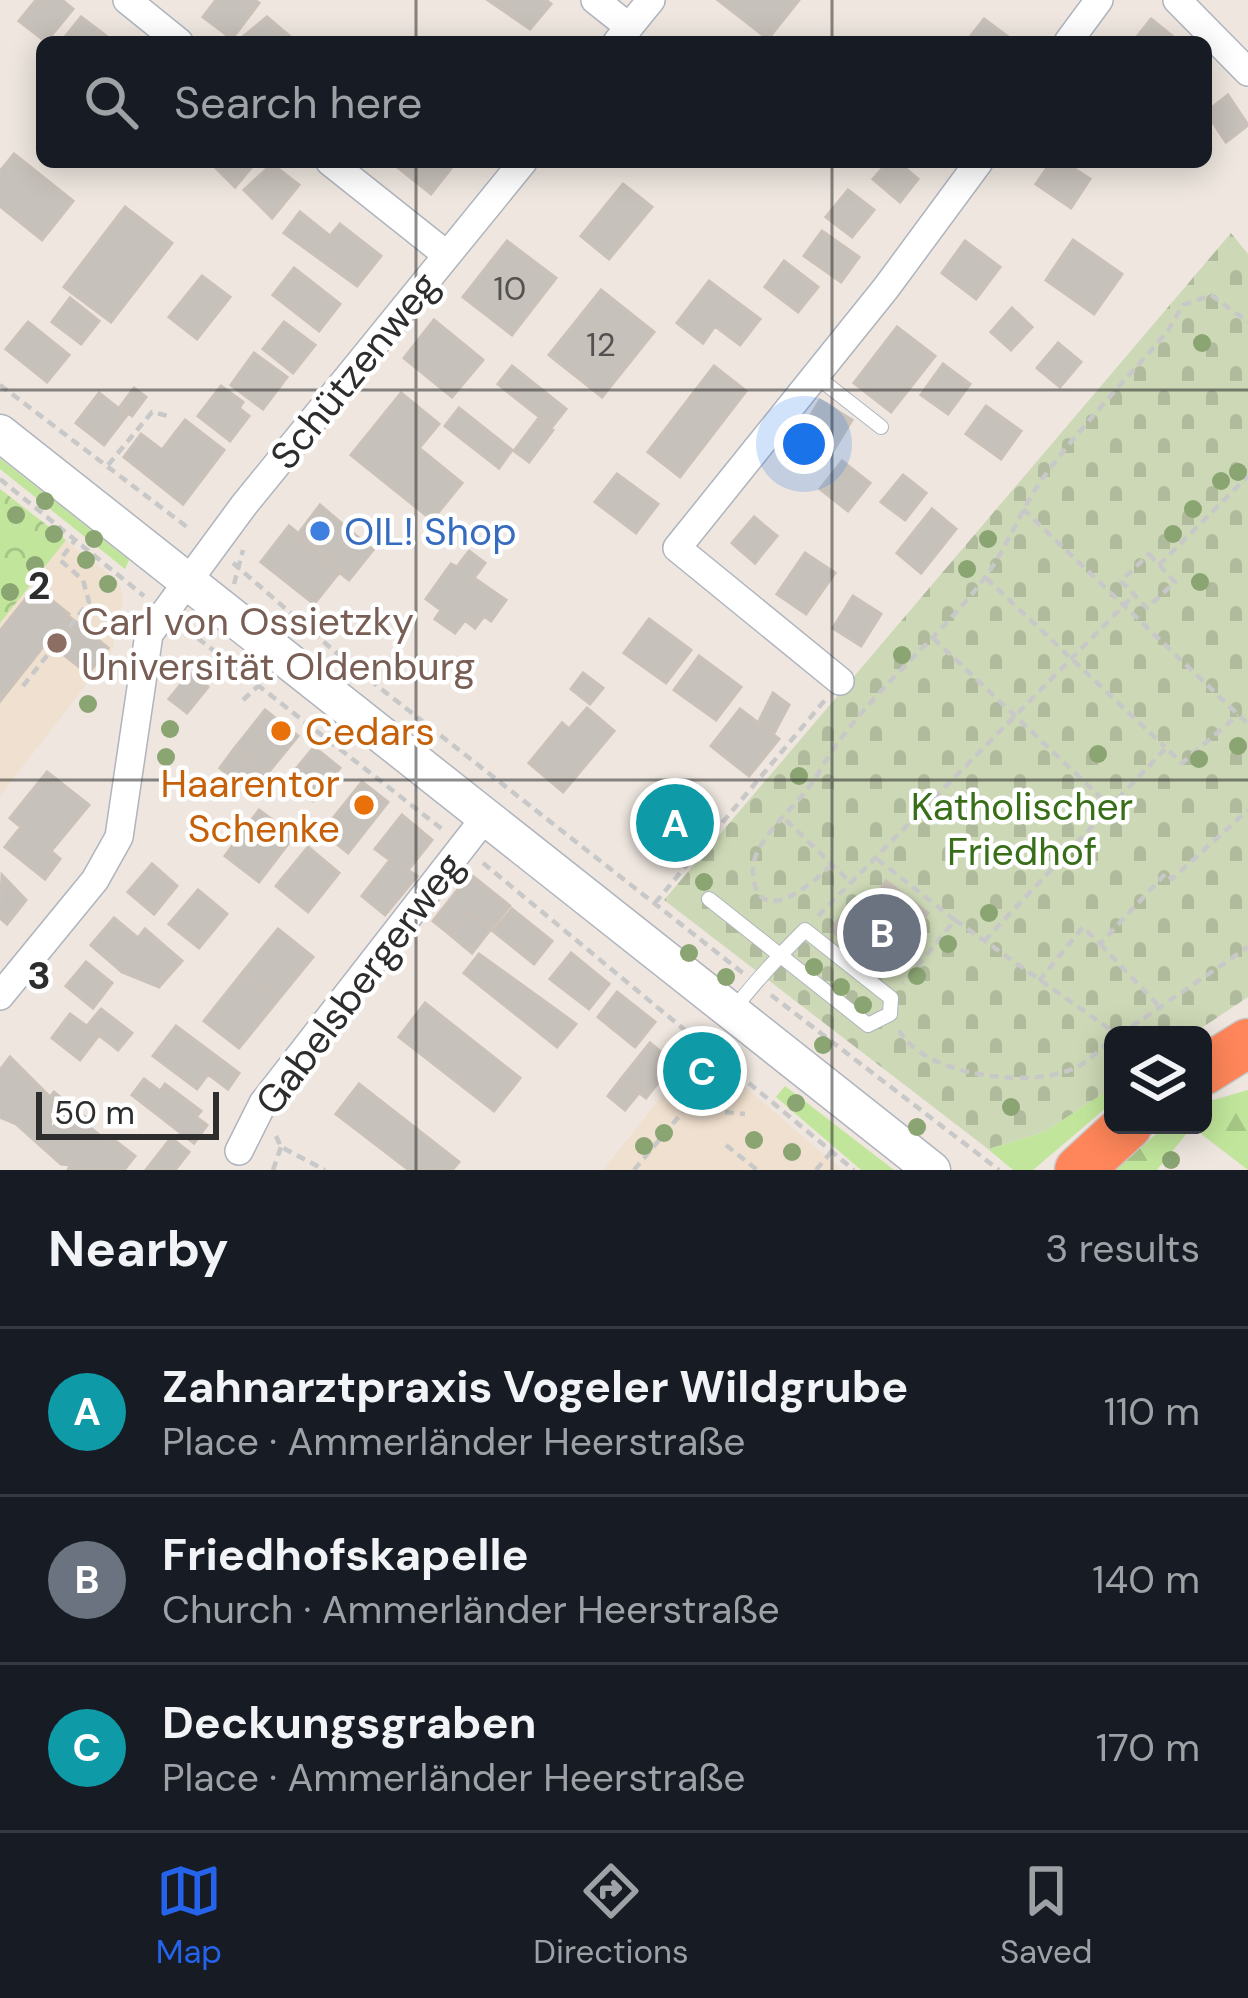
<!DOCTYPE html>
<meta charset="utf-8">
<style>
:root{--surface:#171b24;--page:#242831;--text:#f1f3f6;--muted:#9ea1a6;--line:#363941;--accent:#2563eb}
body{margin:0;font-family:"DM Sans",sans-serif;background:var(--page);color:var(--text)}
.controls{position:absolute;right:36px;bottom:36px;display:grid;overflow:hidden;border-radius:18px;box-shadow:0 6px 30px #0003}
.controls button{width:108px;height:108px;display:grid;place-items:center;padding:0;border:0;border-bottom:3px solid var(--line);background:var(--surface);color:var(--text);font:60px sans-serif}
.scale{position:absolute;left:36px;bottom:30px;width:183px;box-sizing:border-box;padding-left:12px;border:6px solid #2d2d2d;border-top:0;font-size:33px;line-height:42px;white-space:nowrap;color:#2d2d2d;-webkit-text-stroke:9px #fff;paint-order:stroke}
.you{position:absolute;left:804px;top:444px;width:42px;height:42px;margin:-30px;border:9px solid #fff;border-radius:50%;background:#1a73e8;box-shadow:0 0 0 18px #1a73e833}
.badge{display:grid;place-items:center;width:78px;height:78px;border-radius:50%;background:var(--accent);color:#fff;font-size:39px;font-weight:700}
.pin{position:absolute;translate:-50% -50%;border:6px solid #fff;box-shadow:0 3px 12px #0006}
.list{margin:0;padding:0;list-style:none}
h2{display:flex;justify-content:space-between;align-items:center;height:156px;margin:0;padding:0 48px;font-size:51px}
h2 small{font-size:39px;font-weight:400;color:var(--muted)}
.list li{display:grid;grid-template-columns:78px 1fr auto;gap:36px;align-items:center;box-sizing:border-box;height:168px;padding:0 48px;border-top:3px solid var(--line)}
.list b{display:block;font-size:45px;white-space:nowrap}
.list p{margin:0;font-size:39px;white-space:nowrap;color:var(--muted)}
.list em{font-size:39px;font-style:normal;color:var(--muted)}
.icon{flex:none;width:66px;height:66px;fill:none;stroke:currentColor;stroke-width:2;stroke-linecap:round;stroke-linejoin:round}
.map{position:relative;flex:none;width:1248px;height:1170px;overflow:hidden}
.search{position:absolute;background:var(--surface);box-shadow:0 6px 30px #0003;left:36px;right:36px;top:36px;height:132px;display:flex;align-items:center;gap:30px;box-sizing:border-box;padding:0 42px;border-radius:18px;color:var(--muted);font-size:45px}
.sheet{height:660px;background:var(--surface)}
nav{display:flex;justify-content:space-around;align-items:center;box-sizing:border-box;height:168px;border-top:3px solid var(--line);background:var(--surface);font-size:33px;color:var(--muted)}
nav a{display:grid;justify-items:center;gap:6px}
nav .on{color:var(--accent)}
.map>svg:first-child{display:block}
.education{fill:#f0e0cf}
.grass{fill:#c1e69b}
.forest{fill:url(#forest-firs)}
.cemetery{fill:url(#cemetery-stones)}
.park{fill:url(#park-crowns)}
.building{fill:#c7c1bb;stroke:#cac1b9;stroke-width:3}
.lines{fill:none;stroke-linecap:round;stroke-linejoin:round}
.lane-casing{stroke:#afb4bd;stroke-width:16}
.street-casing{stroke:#afb4bd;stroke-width:30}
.secondary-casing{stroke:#afb4bd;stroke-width:39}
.highway-casing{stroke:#c8c8c8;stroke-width:51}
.path{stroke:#c8c8c8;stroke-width:4.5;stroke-dasharray:9 6;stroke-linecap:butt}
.lane{stroke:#fff;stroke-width:14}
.street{stroke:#fff;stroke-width:27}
.secondary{stroke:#fff;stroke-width:36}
.highway{stroke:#ff865a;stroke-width:48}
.tree{fill:#8aa472}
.grid{fill:none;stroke:#2d2d2d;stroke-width:3;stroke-opacity:0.55}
.shop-dot{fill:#3f7fe0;stroke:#fff;stroke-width:4.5}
.education-dot{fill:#8d6e63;stroke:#fff;stroke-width:4.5}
.food-dot{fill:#e8710a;stroke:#fff;stroke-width:4.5}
.labels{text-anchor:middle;stroke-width:9;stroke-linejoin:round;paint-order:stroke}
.number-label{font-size:33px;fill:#545250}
.street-label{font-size:39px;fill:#2d2d2d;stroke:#fff}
.shop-label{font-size:39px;fill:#366cbe;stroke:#fff;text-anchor:start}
.education-label{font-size:39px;fill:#785e54;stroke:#fff;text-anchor:start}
.food-label{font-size:39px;fill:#c56008;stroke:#fff;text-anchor:start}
.park-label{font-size:39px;fill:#396e19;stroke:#fff}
.grid-label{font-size:39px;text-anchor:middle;font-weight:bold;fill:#2d2d2d;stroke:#fff;stroke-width:9;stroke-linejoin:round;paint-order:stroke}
</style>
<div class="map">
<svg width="1248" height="1170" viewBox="0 0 1248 1170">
<defs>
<pattern id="forest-firs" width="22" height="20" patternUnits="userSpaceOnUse" patternTransform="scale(3)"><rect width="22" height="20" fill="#c1e69b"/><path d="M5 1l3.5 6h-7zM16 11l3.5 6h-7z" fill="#a6c686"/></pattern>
<pattern id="cemetery-stones" width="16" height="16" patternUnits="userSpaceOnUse" patternTransform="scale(3)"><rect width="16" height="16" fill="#cdd9b6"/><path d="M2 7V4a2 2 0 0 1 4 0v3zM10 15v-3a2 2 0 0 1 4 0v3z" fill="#b0bb9d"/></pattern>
<pattern id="park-crowns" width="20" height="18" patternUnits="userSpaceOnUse" patternTransform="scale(3)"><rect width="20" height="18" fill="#c1e69b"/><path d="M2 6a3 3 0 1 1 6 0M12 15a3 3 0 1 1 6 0" fill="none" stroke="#a6c686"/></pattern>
</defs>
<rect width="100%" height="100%" fill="#eee6df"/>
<path class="education" d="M0,489L119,582L123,599L112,651L0,796Z
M700,1048L759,1099L842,1170H603Z"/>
<path class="grass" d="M0,458L129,560L125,569L0,469Z
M785,1086L894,1170H861L776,1097Z
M1113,1087V1102L1033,1170H1013L988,1149L1044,1132Z"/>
<path class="forest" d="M1248,1090V1170L1192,1127L1157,1170H1114L1167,1125H1203V1103Z"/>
<path class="cemetery" d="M1231,233L1248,254V997L1191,1035H1113V1087L1044,1132L988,1149L664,900Z"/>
<path class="park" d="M0,489L66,540L0,623Z"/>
<path class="building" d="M36,0H62L73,9L46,42L19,21Z
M216,0H255L259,3L232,39L203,17Z
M488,0H546L551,4L530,29Z
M718,0H799L768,39Z
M81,17L109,38L106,42H61Z
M267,17L293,39L290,42H249L244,36Z
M984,19L1015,42H966Z
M1151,19L1176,39L1174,42H1133Z
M1228,95L1248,125L1226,142L1206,112Z
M14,154L73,201L42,240L0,206V171Z
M210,162H256L235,187Z
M391,162H456L431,194Z
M888,162H898L918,179L900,202L873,179Z
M1051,162H1064L1090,179L1071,208L1036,184Z
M272,164L299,185L272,218L244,190Z
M623,184L652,207L609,259L581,236Z
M848,190L874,210L852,237L826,217Z
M125,207L172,243L111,322L64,287Z
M300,212L330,236L340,224L381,256L357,286L284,233Z
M822,231L859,257L841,282L804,256Z
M1073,240L1122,274L1094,314L1046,280Z
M507,241L556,278L512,335L463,297Z
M965,241L1000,267L976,299L942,273Z
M784,261L818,287L798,312L765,287Z
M294,268L340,304L319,331L273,295Z
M202,276L230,297L197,339L169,317Z
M709,281L760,319L740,345L715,326L703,343L677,323Z
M601,290L654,332L602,397L549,355Z
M70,298L99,321L81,344L52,322Z
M1012,308L1032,327L1011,350L991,332Z
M434,320L483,360L452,397L404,358Z
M28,322L69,355L47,382L6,349Z
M284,322L315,345L293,373L263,349Z
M897,327L935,356L891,412L854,383Z
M1058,343L1081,362L1060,387L1037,368Z
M254,353L287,377L263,409L231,385Z
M943,364L970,384L948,414L921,395Z
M512,366L566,409L552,427L498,384Z
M714,366L746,391L680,477L648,452Z
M221,386L243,402L239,408L249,416L230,441L198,416Z
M134,388L146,397L132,416L120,407Z
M99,393L127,415L104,445L76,423Z
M401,393L439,424L419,448L462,483L432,520L351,455Z
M820,400L852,420L827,461L795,441Z
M986,406L1021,431L1001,459L966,434Z
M459,408L512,450L499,468L445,426Z
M538,419L553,430L529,462L514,451Z
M185,420L224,450L183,504L124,457L141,434L162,450Z
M842,461L870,483L848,511L820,489Z
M617,474L658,504L636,533L595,502Z
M903,475L926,493L905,520L881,502Z
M320,505L373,550L349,580L295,538Z
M932,509L956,529L921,573L897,553Z
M754,517L777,536L755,563L732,543Z
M289,526L342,569L314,604L261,562Z
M469,551L485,563L474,578L506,600L491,621L484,616L475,628L465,620L455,633L435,619L441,610L426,599L451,564L457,567Z
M805,553L835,573L806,614L777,594Z
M35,587L69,614L0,701V631Z
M853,596L881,614L861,646L833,628Z
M68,616L80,625L59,651L47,642Z
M649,619L691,650L666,683L624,653Z
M80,625L108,648L88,674L59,651Z
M699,656L741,687L716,720L674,690Z
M190,673L208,687L187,713L169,699Z
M583,673L603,688L590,704L571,689Z
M773,693L789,705L773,735L758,723Z
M587,708L614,731L563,792L529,763L562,723L569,729Z
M740,709L779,739L749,776L711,746Z
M265,710L298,736L267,774L234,749Z
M314,747L340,768L313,801L287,780Z
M234,749L265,773L250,792L220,768Z
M47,772L89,805L51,851L60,859L45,879L5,847L21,827L10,818Z
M362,782L388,802L348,853L322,832Z
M674,789L707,815L668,855L642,831Z
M259,810L294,836L259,882L225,856Z
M402,815L432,840L408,870L417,876L385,915L362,896L390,860L375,849Z
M308,847L339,873L308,912L276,886Z
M152,864L177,886L154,914L128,892Z
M470,874L510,906L490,930L467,911L448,933L433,921Z
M2,875L26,900L7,924L0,918Z
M886,881L928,913L883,971L846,943Z
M198,890L227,914L199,948L169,924Z
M512,909L552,941L534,964L493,931Z
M467,911L490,930L472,953L448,933Z
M844,913L859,925L846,942L831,930Z
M114,918L138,938L145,929L182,961L159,987L122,972L91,945Z
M278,929L313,957L278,1000L243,972Z
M571,953L609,984L589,1009L550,979Z
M479,954L576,1024L557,1047L464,973Z
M86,962L112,983L93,1008L66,986Z
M243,972L278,1000L239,1048L204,1021Z
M617,992L655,1022L635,1047L598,1017Z
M425,1003L520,1078L494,1111L399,1037Z
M101,1009L132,1033L118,1050L87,1026Z
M70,1014L99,1035L80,1060L52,1038Z
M176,1026L239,1073L228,1089L208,1074L197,1089L153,1056Z
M650,1043L674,1063L646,1098L621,1079Z
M10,1057L50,1097L54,1092L91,1122L88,1126L98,1134L106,1140L109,1136L135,1156L124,1170H68L70,1165L61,1164L16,1124L0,1117V1070Z
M688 1071a14 14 0 1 1 28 0a14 14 0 1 1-28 0Z
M144,1079L160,1091L165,1084L201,1111L196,1117L207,1125L194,1143L132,1095Z
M621,1079L639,1093L625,1110L608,1096Z
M359,1084L459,1162L452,1170H409L336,1114Z
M171,1138L189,1152L175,1170H146Z"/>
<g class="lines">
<defs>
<path id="lane" d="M816,376L881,427
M709,899L868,1025L890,1014L891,998L805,930C780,955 756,980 735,1008"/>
<path id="street" d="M127,0L179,42
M595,0L629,27
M1177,0L1248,72
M617,42L651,0
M1068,42L1099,0
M330,162L447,255
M840,681L677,548L886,288L979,162
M0,996L95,880L119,837L149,634L244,505L523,162
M239,1151L263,1103L484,819"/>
<path id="secondary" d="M0,433L932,1170"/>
<path id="highway" d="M1203,1071L1248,1043
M1079,1170L1128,1125"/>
</defs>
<use href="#lane" class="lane-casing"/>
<use href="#street" class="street-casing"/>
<use href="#secondary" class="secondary-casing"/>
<use href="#highway" class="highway-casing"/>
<path class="path" d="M0,385L191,530
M108,465L152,412L172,417
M0,479L144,596
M1023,509L1248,724
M1149,554L1175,582L1147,608L1121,581Z
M233,563L347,662L743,973
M1159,565L1248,476
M986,578L1165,747
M234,584L243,550
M186,629L442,829
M933,638L1111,807
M23,686L89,602L83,580L60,560L76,539
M243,700L258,686
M786,820L851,883
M877,859L955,920L903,984
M483,863L854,1170
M831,865C813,884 755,932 753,871C752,838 803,802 818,774C859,700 932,647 983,580C1007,549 1020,510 1043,478C1080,427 1126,380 1167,332L1183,305L1211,295L1248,322
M655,903L825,700
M818,916L1134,595
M955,920L1118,1035
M984,941L1166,748L1182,763L1238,715
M1100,944L1158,1005
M1039,981L1083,927L1100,944L1166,873L1172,879L1248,810
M771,995L999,1170
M899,1030C924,1076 1029,1089 1075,1068C1088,1062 1101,1048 1113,1039
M1119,1035L1248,947
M276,1136L281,1147L325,1170
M726,1145L757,1170
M273,1170L281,1147
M634,1170L686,1108L745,1114
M816,1170L832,1151"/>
<use href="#lane" class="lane"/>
<use href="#street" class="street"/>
<use href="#secondary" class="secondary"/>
<use href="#highway" class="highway"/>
</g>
<g class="tree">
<circle cx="1202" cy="343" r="9"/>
<circle cx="1238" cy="472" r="9"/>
<circle cx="1221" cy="481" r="9"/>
<circle cx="45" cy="501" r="9"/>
<circle cx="1193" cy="509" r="9"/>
<circle cx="16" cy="515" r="9"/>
<circle cx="54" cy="534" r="9"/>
<circle cx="1173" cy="534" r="9"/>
<circle cx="94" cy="539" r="9"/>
<circle cx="988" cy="539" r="9"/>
<circle cx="86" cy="560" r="9"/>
<circle cx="35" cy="565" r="9"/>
<circle cx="967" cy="569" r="9"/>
<circle cx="1200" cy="582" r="9"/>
<circle cx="108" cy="584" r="9"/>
<circle cx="10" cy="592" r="9"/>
<circle cx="902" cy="655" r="9"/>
<circle cx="223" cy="667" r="9"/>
<circle cx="88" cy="704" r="9"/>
<circle cx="170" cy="729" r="9"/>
<circle cx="1238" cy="746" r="9"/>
<circle cx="1098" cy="754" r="9"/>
<circle cx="166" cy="757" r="9"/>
<circle cx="1199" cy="759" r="9"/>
<circle cx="799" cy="776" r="9"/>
<circle cx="1078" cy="858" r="9"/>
<circle cx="704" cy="882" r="9"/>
<circle cx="989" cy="913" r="9"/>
<circle cx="948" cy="944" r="9"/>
<circle cx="689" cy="953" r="9"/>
<circle cx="814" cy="967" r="9"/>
<circle cx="917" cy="976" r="9"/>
<circle cx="726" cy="977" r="9"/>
<circle cx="841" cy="987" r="9"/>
<circle cx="863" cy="1005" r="9"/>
<circle cx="823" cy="1045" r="9"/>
<circle cx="728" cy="1047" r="9"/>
<circle cx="719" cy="1099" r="9"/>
<circle cx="796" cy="1103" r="9"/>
<circle cx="1011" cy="1107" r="9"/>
<circle cx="917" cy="1127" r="9"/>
<circle cx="664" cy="1133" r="9"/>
<circle cx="754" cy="1140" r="9"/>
<circle cx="644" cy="1146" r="9"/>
<circle cx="792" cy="1152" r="9"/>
<circle cx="1171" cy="1160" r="9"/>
</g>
<path class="grid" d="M416,0V42M832,0V42M416,162V1170M832,162V1170M0,390H1248M0,780H1248"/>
<circle class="shop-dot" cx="320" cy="531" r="12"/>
<circle class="education-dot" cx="57" cy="643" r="12"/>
<g class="food-dot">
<circle cx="281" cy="731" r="12"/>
<circle cx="364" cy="805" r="12"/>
</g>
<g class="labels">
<g class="number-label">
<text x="510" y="300">10</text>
<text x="601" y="356">12</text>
</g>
<g class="street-label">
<text transform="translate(354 370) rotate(-51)" y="14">Schützenweg</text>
<text transform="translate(359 983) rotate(-53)" y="14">Gabelsbergerweg</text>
</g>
<g class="shop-label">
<text x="344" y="545">OIL! Shop</text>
</g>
<g class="education-label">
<text x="81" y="635">Carl von Ossietzky<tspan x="81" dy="45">Universität Oldenburg</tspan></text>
</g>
<g class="food-label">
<text x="305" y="745">Cedars</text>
<text x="340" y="797" text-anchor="end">Haarentor<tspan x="340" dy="45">Schenke</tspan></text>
</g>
<g class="park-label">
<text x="1022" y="820">Katholischer<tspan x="1022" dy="45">Friedhof</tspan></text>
</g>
</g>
<g class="grid-label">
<text x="39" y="599">2</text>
<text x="39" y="989">3</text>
</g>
</svg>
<div class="controls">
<button><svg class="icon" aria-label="layers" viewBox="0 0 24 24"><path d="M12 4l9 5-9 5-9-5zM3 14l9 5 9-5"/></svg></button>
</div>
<div class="scale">50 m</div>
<div class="you"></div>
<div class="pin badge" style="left:675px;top:823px;background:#0f9aa8">A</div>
<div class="pin badge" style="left:882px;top:933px;background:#6b7280">B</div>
<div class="pin badge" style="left:702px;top:1071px;background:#0f9aa8">C</div>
<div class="search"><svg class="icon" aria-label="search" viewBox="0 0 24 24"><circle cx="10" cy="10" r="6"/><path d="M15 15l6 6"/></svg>Search here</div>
</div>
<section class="sheet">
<h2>Nearby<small>3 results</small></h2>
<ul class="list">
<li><span class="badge" style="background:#0f9aa8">A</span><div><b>Zahnarztpraxis Vogeler Wildgrube</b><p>Place · Ammerländer Heerstraße</p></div><em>110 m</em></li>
<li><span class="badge" style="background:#6b7280">B</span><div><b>Friedhofskapelle</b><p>Church · Ammerländer Heerstraße</p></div><em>140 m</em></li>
<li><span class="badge" style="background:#0f9aa8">C</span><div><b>Deckungsgraben</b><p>Place · Ammerländer Heerstraße</p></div><em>170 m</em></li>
</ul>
</section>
<nav>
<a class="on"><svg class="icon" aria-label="map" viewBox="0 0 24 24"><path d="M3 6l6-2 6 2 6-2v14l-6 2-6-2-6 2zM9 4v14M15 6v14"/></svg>Map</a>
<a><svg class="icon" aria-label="directions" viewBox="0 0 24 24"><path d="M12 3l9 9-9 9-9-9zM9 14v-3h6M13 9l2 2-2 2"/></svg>Directions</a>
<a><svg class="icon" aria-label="saved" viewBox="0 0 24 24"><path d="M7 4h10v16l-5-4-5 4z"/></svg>Saved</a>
</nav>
